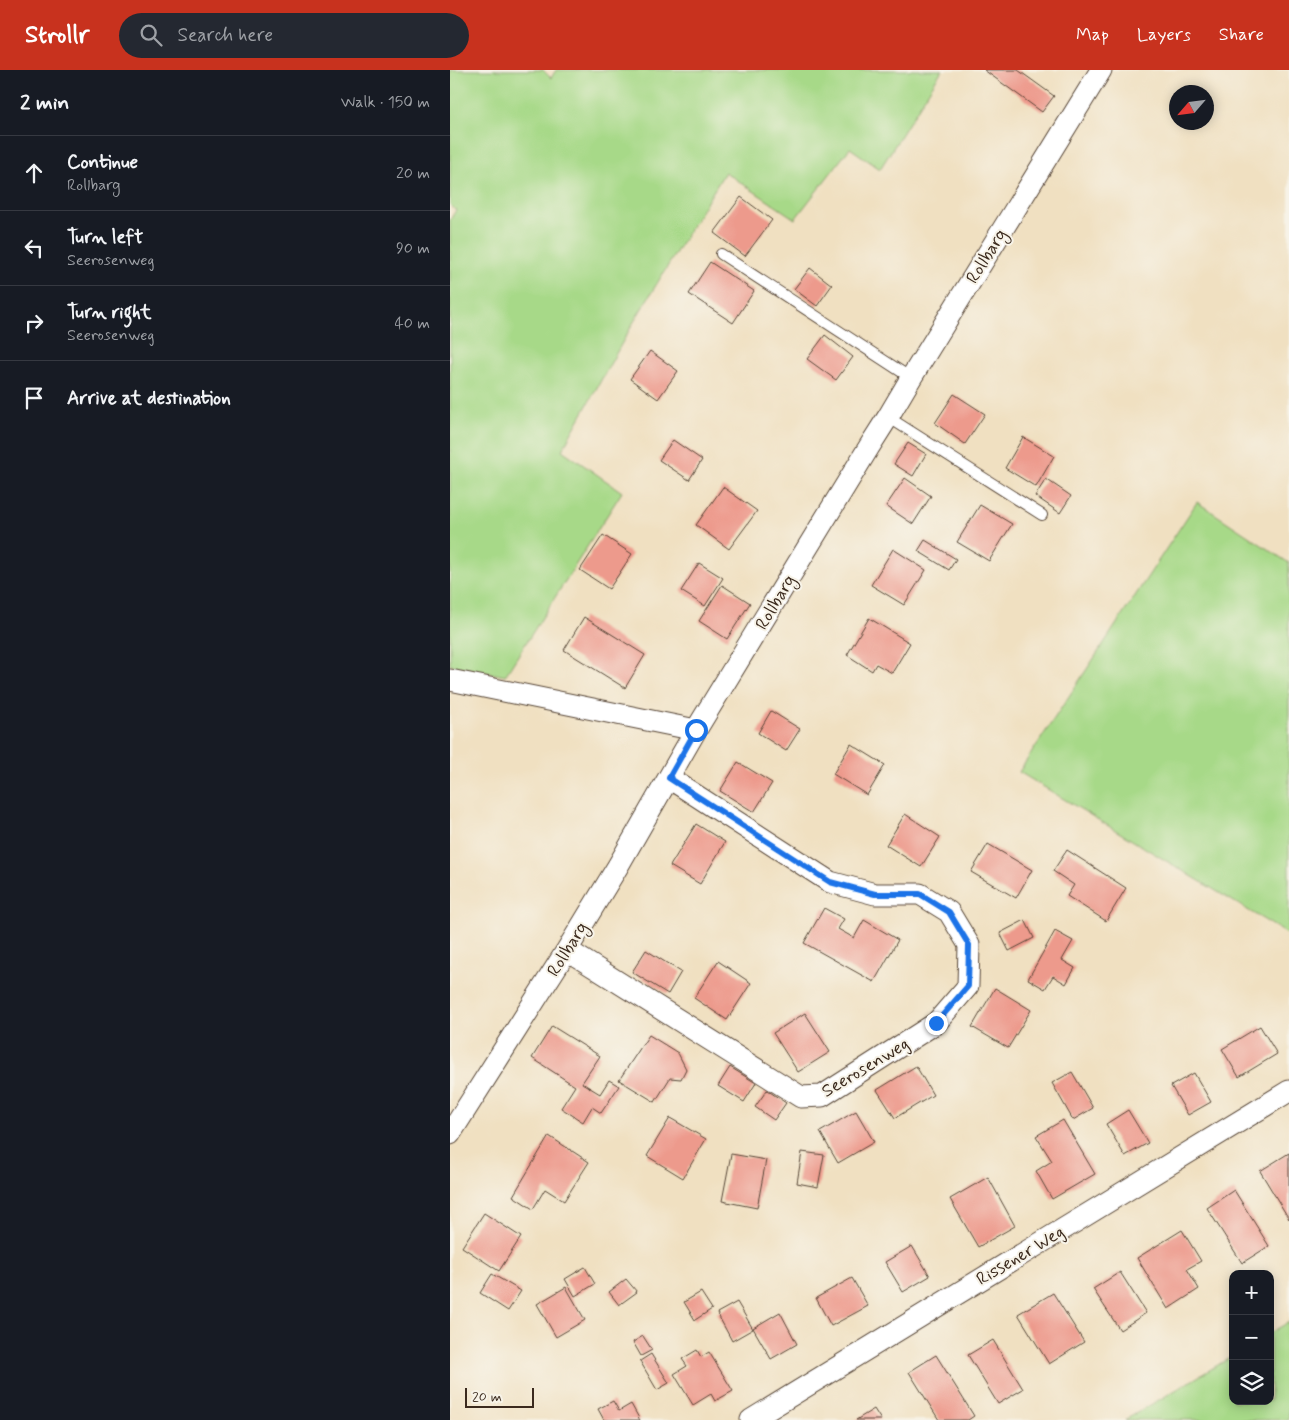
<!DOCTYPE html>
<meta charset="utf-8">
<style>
:root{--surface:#171b24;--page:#242831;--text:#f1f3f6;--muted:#9ea1a6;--line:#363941;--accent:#c8321e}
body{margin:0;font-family:Mynerve,sans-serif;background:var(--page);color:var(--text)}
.controls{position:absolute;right:15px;bottom:15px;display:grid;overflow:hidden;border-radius:10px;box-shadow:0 2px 12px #0003}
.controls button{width:45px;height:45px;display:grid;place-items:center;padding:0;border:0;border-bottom:1px solid var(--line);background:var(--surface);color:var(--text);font:25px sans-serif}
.compass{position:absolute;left:719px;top:15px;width:45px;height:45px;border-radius:50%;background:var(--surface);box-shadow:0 2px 12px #0003;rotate:242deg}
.scale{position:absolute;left:15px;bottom:12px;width:69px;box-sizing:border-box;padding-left:5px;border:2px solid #3b2a1e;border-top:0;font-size:14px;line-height:18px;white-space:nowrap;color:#3b2a1e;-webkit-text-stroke:4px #f7f3e8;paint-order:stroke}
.stop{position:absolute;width:15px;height:15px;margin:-11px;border:4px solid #1a73e8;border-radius:50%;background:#fff}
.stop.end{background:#1a73e8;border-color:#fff;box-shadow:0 1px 5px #0008}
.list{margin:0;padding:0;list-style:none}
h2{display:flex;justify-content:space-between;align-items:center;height:65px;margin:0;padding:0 20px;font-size:21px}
h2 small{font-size:16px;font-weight:400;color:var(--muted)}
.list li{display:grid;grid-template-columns:32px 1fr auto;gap:15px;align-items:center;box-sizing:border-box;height:75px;padding:0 20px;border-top:1px solid var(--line)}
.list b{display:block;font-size:19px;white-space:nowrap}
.list p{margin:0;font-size:16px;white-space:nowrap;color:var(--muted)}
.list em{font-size:16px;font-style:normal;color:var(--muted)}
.icon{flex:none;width:28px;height:28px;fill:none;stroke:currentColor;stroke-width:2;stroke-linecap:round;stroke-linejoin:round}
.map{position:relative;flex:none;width:839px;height:1350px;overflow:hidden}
header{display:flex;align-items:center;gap:30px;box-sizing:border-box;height:70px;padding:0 25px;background:var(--accent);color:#fff}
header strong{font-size:24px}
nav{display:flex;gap:28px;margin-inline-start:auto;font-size:18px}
.search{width:350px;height:45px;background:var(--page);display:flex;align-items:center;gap:12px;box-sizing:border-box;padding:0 18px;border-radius:28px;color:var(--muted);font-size:19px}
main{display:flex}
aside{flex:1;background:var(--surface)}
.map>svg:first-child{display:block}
.green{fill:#a7d988;stroke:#718253}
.building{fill:#ed9a8c}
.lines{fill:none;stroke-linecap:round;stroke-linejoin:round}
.service-casing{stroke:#564536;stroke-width:12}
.minor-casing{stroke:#564536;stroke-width:23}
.service{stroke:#fff;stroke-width:10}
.minor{stroke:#fff;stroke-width:21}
.route{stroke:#1a73e8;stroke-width:6}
.labels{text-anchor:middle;stroke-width:4;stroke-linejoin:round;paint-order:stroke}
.street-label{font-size:18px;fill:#3b2a1e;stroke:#f7f3e8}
</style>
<header>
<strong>Strollr</strong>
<div class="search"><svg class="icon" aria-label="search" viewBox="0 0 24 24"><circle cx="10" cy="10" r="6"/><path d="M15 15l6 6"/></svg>Search here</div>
<nav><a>Map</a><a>Layers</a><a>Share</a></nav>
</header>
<main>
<aside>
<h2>2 min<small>Walk · 150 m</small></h2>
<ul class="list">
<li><svg class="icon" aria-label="ahead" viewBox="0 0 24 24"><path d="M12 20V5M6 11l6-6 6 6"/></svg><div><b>Continue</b><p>Rollbarg</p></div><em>20 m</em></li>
<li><svg class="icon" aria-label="left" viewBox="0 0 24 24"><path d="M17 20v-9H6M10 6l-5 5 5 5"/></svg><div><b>Turn left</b><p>Seerosenweg</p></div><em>90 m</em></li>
<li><svg class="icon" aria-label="right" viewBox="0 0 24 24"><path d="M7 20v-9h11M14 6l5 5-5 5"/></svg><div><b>Turn right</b><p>Seerosenweg</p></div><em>40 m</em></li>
<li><svg class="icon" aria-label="arrive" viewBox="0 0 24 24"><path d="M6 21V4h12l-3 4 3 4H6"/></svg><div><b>Arrive at destination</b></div></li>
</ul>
</aside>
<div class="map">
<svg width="839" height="1350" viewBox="0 0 839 1350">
<rect width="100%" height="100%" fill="#f7f3e8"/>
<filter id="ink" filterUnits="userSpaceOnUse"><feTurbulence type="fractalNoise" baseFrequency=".02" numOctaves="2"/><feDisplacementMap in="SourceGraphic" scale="10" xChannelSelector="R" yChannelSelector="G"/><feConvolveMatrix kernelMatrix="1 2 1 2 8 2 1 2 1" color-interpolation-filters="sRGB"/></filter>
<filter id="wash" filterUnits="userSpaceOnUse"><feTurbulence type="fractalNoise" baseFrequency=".0096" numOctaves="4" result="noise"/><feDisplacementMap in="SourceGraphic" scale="20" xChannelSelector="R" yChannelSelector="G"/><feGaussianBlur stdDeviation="1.12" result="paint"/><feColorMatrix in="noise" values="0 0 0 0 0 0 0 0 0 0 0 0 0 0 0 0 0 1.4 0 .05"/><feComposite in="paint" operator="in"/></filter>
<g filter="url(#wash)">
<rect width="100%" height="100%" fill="#f0e0c1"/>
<path class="green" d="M0,0H93L101,8L106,0H492L430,99L400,78L345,149L275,102L186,248L112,380L172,422L55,606L0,595V150L6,140L0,135Z
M747,432L839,493V865L569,702Z
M839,1252V1350H675L783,1286V1331H820V1263Z"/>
<g id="blocks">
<path class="building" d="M534,0H568L604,26L592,42Z
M291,127L322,150L295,186L264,163Z
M260,192L304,221L283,253L239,224Z
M360,198L382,215L367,236L344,219Z
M375,265L403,287L386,310L357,289Z
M200,281L228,301L208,329L180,309Z
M504,324L535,344L515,374L485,353Z
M573,367L604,386L586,417L555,398Z
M223,370L252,390L239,410L209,390Z
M458,373L476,384L463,406L444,394Z
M455,408L481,426L463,454L436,436Z
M596,409L621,426L610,443L585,426Z
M273,417L307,441L279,479L246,455Z
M530,435L562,454L539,491L507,472Z
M153,465L182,484L159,519L130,500Z
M475,470L506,489L499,500L468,481Z
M443,479L476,500L454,535L421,515Z
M249,493L273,508L255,536L231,521Z
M272,515L300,533L277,569L249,551Z
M134,547L195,585L175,618L114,580Z
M419,548L460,573L442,603L426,594L422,601L397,585Z
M321,641L350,659L336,681L308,663Z
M401,674L435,695L417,725L383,704Z
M288,692L322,713L304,742L270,721Z
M455,744L490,767L471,797L436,775Z
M246,754L275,772L250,814L220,796Z
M538,774L582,800L566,828L521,802Z
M617,780L676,818L656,851L617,826L624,815L603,801Z
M374,838L394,849L388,859L404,868L414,850L448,870L424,912L354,873Z
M575,850L584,868L559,881L550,863Z
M605,861L623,871L612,890L625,898L616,914L603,906L595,919L578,909Z
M196,880L231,902L218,924L182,902Z
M268,891L301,913L277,950L244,928Z
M545,918L581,940L558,978L522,957Z
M355,943L380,982L348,1002L323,963Z
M102,956L150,986L132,1013L150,1024L159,1010L169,1016L151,1043L142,1037L133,1052L111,1038L125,1016L82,988Z
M810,956L827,984L789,1007L772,979Z
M199,965L228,983L236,999L231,1009L220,1008L205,1032L169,1010Z
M466,996L483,1025L445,1048L427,1020Z
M280,997L306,1013L294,1032L268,1016Z
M622,1002L643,1038L623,1050L602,1013Z
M744,1003L761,1032L738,1045L721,1016Z
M317,1020L336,1033L324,1050L305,1037Z
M678,1040L698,1073L675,1086L656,1054Z
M406,1041L424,1072L388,1093L370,1062Z
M220,1048L256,1069L233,1108L197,1086Z
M613,1050L645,1104L602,1129L586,1101L602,1091L586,1066Z
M99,1066L139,1092L114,1131L95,1119L83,1139L63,1126Z
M352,1082L374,1085L368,1117L347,1113Z
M839,1083V1149L810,1101Z
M281,1084L316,1090L307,1138L272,1131Z
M538,1107L565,1156L528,1177L500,1129Z
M784,1120L819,1176L792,1193L757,1138Z
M34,1143L71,1167L49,1201L12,1177Z
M732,1160L751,1191L737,1199L749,1219L718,1239L687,1188Z
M462,1176L480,1206L453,1222L435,1192Z
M135,1197L145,1214L125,1226L115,1209Z
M670,1202L696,1243L670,1260L643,1219Z
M42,1204L71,1221L58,1241L30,1223Z
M402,1208L418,1236L381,1256L366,1228Z
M176,1209L187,1222L169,1235L159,1222Z
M116,1217L135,1250L106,1267L87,1234Z
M251,1222L262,1239L245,1250L234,1232Z
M603,1223L634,1272L599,1294L568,1244Z
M287,1232L303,1259L282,1271L267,1243Z
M330,1242L347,1274L321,1289L303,1258Z
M193,1266L202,1280L191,1286L183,1272Z
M543,1270L573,1319L548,1334L518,1285Z
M247,1280L251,1287L259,1282L283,1321L265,1331L261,1324L243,1335L224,1304L237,1296L232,1289Z
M201,1284L219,1313L207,1320L190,1291Z
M486,1285L524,1346L518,1350H489L459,1302Z
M163,1331L169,1341L181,1334L190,1350H154L148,1339Z
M424,1339L431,1350H406Z"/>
</g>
</g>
<g filter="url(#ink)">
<use href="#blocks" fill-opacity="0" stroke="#564536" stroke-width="1"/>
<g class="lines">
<defs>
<path id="service" d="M271,184L461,308
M438,347L592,445"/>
<path id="minor" d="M0,610L246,660
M117,880L351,1027L372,1026L486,953L518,916L519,875L499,842L470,824H425L380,812L219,708
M0,1064L117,880L168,796L246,660L419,377L438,347L461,308L651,0
M301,1350L839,1021"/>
</defs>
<use href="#service" class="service-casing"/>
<use href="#minor" class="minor-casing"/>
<use href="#service" class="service"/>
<use href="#minor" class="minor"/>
</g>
</g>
<g class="lines" filter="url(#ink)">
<path class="route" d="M246,660L219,708L380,812L425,824H470L499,842L519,875L518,916L486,953"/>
</g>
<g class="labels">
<g class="street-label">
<text transform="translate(536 186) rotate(-58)" y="6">Rollbarg</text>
<text transform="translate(325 532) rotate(-59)" y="6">Rollbarg</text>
<text transform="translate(117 879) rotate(-58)" y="6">Rollbarg</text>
<text transform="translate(415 997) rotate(-31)" y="6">Seerosenweg</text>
<text transform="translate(570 1185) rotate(-31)" y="6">Rissener Weg</text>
</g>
</g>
</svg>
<div class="controls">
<button>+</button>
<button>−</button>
<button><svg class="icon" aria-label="layers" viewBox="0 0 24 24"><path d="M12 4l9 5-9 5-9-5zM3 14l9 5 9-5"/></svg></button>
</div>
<svg class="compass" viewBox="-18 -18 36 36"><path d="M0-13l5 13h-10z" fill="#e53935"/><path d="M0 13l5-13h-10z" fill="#9ea1a6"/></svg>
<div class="scale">20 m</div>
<div class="stop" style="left:246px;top:660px"></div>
<div class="stop end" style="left:486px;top:953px"></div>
</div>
</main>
